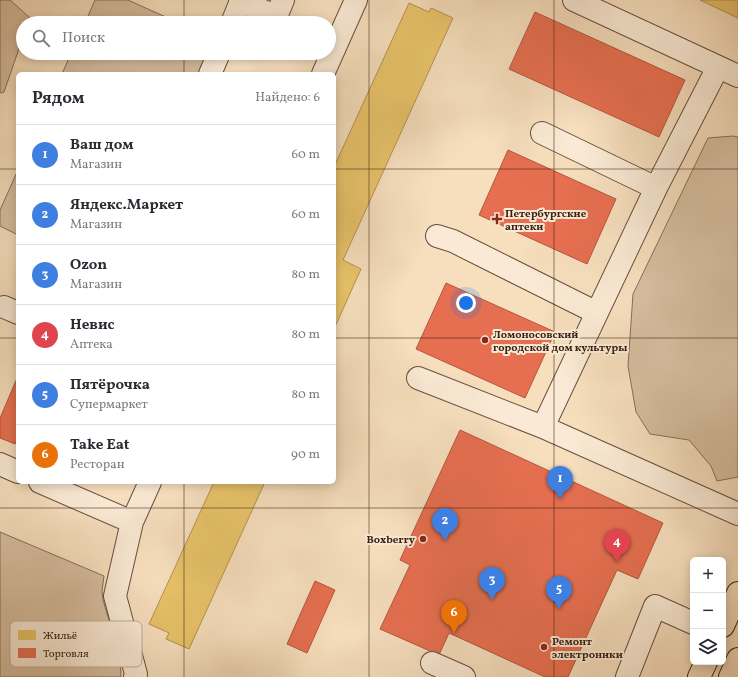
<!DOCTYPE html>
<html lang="ru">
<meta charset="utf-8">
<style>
:root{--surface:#fff;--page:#f2f2f3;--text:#2b2b33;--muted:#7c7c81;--line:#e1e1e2;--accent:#8f2418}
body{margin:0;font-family:Vollkorn,serif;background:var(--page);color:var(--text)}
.controls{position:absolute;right:12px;bottom:12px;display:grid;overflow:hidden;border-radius:6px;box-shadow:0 2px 10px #0003}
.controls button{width:36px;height:36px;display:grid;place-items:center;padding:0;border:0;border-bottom:1px solid var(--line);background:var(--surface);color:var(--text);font:20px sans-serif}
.you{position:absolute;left:466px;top:303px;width:14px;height:14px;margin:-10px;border:3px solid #fff;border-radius:50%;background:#1a73e8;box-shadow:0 0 0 6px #1a73e833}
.badge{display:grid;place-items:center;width:26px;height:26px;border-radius:50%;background:var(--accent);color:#fff;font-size:13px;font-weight:700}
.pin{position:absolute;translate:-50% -33px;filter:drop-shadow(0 1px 2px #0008)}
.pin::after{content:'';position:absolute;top:21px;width:14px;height:12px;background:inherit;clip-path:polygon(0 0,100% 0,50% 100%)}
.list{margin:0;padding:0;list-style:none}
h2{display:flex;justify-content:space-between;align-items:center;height:52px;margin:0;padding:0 16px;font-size:17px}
h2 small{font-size:13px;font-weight:400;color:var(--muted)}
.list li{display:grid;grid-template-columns:26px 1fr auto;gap:12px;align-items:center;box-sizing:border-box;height:60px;padding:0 16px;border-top:1px solid var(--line)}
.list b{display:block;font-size:15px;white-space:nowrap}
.list p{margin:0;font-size:13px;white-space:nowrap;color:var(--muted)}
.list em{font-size:13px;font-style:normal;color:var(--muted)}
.icon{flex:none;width:22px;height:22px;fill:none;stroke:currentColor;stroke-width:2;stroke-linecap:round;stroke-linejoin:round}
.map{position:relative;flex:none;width:738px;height:677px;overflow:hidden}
.search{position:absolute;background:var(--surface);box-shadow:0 2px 10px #0003;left:16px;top:16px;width:320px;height:44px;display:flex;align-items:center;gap:10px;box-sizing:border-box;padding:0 14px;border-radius:22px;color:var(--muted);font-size:15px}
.panel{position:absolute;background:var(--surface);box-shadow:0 2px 10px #0003;left:16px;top:72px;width:320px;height:412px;border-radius:6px}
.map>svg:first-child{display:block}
.green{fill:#d7bea0;stroke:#886e58}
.homes{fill:#e9c46a;stroke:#b4924f}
.shops{fill:#e76f51;stroke:#b3573e}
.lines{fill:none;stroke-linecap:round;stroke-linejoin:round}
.minor-casing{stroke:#694e3c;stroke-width:24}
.major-casing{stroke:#3a1e10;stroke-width:24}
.minor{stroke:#faead5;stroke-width:22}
.major{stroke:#f7dfbe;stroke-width:22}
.grid{fill:none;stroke:#3a1e10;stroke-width:1;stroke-opacity:0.55}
.poi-dot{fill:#8f2418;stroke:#faead5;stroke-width:1.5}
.labels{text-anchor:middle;stroke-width:4;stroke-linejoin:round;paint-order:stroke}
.poi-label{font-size:11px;font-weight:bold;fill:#3a1e10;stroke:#faead5;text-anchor:start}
.key{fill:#faead5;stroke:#c0ad9a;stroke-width:1}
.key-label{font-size:11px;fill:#3a1e10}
</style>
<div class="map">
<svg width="738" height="677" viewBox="0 0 738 677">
<rect width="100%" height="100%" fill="#f7dfbe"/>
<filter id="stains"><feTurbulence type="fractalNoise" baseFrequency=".005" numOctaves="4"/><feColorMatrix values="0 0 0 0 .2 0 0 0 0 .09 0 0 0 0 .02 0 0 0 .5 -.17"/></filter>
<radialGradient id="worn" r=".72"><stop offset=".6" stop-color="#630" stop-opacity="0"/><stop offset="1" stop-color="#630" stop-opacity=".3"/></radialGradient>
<path class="green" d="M0,0H10L30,18L28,23H23V37L4,92L0,93Z
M95,0H128L179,23H85Z
M71,53H213L203,74H62Z
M733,136L738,137V477L717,481L711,466L689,440L650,434L636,412L628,366L633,294L708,138Z
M18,170V235L0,226V210Z
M0,532L104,576L102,591L103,600L120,657L121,677H0Z"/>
<path class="homes" d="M700,0H738V18Z
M409,3L429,12L431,8L453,18L343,260L361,269L334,329V167Z
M214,482H265L189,649L166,639L169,633L149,624Z"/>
<path class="shops" d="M535,12L685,80L659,137L509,69Z
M508,150L616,199L587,264L479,215Z
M446,283L555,332L525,398L416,349Z
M18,376V437L15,444L0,438V418Z
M460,430L663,523L638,579L617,570L568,677H545L449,633L439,655L380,629L410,565L400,560Z
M315,581L335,590L307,653L287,644Z"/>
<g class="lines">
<defs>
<path id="minor" d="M240,0L276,17L283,0
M574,0L738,76
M232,23L241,1
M210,74L219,53
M323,74L356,0
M542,133L656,188
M437,236L453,241L597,313
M4,307L18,313
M418,378L543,427L738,514
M543,427L656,188L718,67
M0,464L18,472
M40,482L132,522
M432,663L464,677
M135,677L136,674L115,596L132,522L150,482
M627,677L655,606L693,623"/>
<path id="major" d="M723,626L738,593
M699,677L706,662
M730,677L738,659"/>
</defs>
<use href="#minor" class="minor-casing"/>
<use href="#major" class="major-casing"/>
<use href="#minor" class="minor"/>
<use href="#major" class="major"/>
</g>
<path class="grid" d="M184,0V23M369,0V677M554,0V677M184,53V74M0,169H18M334,169H738M0,338H18M334,338H738M184,482V677M0,508H738"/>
<g class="poi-dot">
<path d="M495 213h4v4h4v4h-4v4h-4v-4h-4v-4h4z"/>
<circle cx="485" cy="340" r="4"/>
<circle cx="423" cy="539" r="4"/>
<circle cx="544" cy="647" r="4"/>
</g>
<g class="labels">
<g class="poi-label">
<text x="505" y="217">Петербургские<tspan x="505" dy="13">аптеки</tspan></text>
<text x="493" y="338">Ломоносовский<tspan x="493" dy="13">городской дом культуры</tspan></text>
<text x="415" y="543" text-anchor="end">Boxberry</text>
<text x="552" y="645">Ремонт<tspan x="552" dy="13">электроники</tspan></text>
</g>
</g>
<rect x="10" y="621" width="132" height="46" rx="6" class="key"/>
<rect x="18" y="630" width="18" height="10" fill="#e9c46a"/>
<rect x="18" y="648" width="18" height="10" fill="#e76f51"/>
<g class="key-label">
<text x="43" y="639">Жильё</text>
<text x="43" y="657">Торговля</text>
</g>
<rect width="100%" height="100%" filter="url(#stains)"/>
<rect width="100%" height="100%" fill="url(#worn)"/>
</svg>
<div class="controls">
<button>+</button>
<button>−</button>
<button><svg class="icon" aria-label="layers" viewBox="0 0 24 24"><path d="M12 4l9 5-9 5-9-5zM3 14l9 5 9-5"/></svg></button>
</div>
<div class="you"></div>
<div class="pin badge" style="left:560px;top:499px;background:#3f7fe0">1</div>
<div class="pin badge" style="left:445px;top:541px;background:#3f7fe0">2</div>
<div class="pin badge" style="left:492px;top:600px;background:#3f7fe0">3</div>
<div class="pin badge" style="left:617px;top:562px;background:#e0444e">4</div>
<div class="pin badge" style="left:559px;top:609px;background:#3f7fe0">5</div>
<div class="pin badge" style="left:454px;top:633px;background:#e8710a">6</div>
<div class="search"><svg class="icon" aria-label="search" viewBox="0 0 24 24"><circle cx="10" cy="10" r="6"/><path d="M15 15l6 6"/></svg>Поиск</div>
<section class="panel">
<h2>Рядом<small>Найдено: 6</small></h2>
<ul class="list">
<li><span class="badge" style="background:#3f7fe0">1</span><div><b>Ваш дом</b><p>Магазин</p></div><em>60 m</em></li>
<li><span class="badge" style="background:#3f7fe0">2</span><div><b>Яндекс.Маркет</b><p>Магазин</p></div><em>60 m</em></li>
<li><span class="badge" style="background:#3f7fe0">3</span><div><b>Ozon</b><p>Магазин</p></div><em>80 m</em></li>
<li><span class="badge" style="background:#e0444e">4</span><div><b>Невис</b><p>Аптека</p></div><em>80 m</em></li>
<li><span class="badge" style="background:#3f7fe0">5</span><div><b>Пятёрочка</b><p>Супермаркет</p></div><em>80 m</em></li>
<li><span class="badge" style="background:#e8710a">6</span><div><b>Take Eat</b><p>Ресторан</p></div><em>90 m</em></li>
</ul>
</section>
</div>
